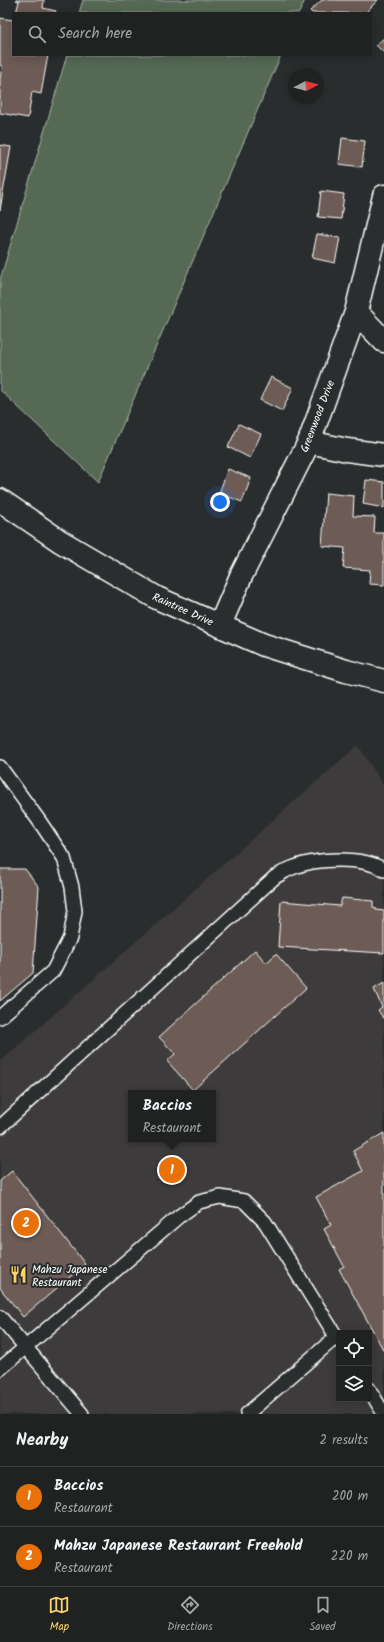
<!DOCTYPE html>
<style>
:root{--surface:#202222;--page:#2d2f2f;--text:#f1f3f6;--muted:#a2a4a5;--line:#3d3f40;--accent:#ffd166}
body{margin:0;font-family:Kalam,sans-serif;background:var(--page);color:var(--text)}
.controls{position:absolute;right:12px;bottom:12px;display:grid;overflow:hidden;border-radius:0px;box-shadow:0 2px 10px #0003}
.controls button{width:36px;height:36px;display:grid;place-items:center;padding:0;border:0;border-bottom:1px solid var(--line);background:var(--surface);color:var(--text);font:20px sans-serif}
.compass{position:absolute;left:288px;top:68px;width:36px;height:36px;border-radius:50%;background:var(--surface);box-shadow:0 2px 10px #0003;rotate:83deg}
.you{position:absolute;left:220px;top:502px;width:14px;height:14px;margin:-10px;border:3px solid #fff;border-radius:50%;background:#1a73e8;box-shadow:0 0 0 6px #1a73e833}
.badge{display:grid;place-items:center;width:26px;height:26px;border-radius:50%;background:var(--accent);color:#fff;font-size:13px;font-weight:700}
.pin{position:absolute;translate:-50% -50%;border:2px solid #fff;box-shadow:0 1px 4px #0006}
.popup{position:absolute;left:128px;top:1090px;width:88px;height:52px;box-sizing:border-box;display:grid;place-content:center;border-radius:0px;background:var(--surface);filter:drop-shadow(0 1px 3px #0005);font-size:13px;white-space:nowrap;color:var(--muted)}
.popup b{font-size:15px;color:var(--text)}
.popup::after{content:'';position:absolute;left:50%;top:100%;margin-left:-8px;border:8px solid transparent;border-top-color:var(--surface)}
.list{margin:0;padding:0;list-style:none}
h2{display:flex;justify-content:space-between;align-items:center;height:52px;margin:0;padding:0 16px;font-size:17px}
h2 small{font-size:13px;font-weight:400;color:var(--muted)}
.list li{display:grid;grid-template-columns:26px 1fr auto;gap:12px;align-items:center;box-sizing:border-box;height:60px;padding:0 16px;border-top:1px solid var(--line)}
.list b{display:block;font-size:15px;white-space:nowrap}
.list p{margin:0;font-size:13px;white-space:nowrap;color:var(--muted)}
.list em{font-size:13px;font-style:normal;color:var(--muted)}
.icon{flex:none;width:22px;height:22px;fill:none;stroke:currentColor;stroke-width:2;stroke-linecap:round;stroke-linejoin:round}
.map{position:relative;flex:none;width:384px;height:1414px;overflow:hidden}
.search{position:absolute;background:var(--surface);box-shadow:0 2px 10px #0003;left:12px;right:12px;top:12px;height:44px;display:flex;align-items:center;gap:10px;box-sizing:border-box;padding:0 14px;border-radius:0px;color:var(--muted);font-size:15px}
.sheet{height:172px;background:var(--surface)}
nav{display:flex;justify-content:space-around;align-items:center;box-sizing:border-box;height:56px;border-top:1px solid var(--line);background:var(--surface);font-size:11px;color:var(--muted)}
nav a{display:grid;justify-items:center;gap:2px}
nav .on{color:var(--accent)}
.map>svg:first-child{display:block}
.built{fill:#3e3b3a;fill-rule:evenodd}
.green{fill:#556954;stroke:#aab4aa}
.building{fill:#6d5c56;stroke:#fff}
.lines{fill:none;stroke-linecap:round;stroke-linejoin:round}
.service-casing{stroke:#fff;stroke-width:16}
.minor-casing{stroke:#fff;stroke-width:25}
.service{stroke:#2a2d2e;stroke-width:13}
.minor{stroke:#2a2d2e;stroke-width:22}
.labels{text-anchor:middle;stroke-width:4;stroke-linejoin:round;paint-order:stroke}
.street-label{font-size:11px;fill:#fff;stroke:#2a2d2e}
.poi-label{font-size:11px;fill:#fff;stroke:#2a2d2e;text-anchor:start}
</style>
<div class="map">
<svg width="384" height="1414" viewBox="0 0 384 1414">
<rect width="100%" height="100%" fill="#2a2d2e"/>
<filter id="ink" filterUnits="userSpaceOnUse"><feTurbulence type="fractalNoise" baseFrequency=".025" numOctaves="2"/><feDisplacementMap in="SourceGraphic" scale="8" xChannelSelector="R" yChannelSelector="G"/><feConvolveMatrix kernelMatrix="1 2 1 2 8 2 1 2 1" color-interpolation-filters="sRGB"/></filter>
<g filter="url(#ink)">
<path class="built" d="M358,745L384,786V1414H0V1062ZM131,1093H213V1139H131ZM339,1333H369V1399H339Z"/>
<path class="green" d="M83,0H305L299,13H79Z
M67,55H281L98,482L0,390V280Z"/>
<path class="building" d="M16,0H44L43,8L56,11L55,13H16L19,1Z
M322,0H378L365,13H312L310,11Z
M0,18L13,20V55H48L41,94L32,92L28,118L0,113V79L2,66L0,65Z
M384,38V53L376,45Z
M342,138L365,141L362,167L339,164Z
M0,145L11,147L0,210Z
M321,191L344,194L341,219L318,217Z
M317,234L340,238L335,263L312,258Z
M271,377L293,388L282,411L260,400Z
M239,424L261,434L250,458L228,447Z
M228,469L251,478L242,502L219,493Z
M366,480L384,482V508L363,504Z
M326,493L354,496L353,516L375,517L374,533H384V585L369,584L370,570L343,568L345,548L322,546Z
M0,869H25L39,887L33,973L0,1001Z
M342,898L373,901V907L376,908V910L384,911V953L278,947L281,901L340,906Z
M255,950L266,963L276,954L306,988L193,1090L167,1061L175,1054L159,1037Z
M384,983V1019L378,1010L382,1007L374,989Z
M384,1133V1351L339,1269L344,1266L324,1229L331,1225L316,1197L363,1171L353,1151Z
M12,1171L85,1264L23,1317L0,1288V1181Z"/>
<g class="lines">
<defs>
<path id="service" d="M0,767L40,822L64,858L72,887L75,911L70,938L53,971L0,1017
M0,1127L275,877C281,874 286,870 292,868C315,858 363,856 384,870
M0,1317L82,1414
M0,1369L178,1217L199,1202L220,1197L244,1201L265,1222L339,1341
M369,1389L384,1414
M247,1414L336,1337"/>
<path id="minor" d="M356,312L384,341
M309,442L347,450L384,455
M0,500L60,541L157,598L264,645L346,671L384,681
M220,625L241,576L309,442L356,312L384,196"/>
</defs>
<use href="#service" class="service-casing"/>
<use href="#minor" class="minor-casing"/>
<use href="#service" class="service"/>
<use href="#minor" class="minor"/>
</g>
</g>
<defs>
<symbol id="restaurant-bare" viewBox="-9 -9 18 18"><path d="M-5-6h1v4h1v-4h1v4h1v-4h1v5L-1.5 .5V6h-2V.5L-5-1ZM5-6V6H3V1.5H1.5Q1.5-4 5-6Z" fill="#ffd166" stroke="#2a2d2e" stroke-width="2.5" paint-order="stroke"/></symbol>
</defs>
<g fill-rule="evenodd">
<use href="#restaurant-bare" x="6" y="1262" width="25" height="25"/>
</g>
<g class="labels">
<g class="street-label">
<text transform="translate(317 416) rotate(-69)" y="4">Greenwood Drive</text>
<text transform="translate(183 609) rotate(24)" y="4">Raintree Drive</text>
</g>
<g class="poi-label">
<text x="32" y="1273">Mahzu Japanese<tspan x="32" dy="13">Restaurant</tspan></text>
</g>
</g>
</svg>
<div class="controls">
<button><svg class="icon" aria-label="locate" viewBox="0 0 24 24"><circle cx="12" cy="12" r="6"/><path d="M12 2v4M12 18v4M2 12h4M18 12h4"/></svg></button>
<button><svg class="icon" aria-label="layers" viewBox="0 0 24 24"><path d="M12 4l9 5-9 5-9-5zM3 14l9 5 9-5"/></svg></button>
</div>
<svg class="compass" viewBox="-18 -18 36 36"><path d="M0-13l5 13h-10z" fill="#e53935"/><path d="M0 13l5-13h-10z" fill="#a2a4a5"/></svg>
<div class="you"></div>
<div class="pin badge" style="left:172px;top:1170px;background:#e8710a">1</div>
<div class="popup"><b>Baccios</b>Restaurant</div>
<div class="pin badge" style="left:26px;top:1223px;background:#e8710a">2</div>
<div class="search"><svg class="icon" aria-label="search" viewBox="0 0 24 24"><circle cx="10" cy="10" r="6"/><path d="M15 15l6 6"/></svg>Search here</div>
</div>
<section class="sheet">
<h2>Nearby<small>2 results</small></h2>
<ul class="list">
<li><span class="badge" style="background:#e8710a">1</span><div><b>Baccios</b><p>Restaurant</p></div><em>200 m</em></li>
<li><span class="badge" style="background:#e8710a">2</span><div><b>Mahzu Japanese Restaurant Freehold</b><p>Restaurant</p></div><em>220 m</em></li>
</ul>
</section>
<nav>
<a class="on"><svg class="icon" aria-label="map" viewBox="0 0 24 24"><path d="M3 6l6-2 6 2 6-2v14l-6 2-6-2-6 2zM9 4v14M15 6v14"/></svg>Map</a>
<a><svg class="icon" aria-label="directions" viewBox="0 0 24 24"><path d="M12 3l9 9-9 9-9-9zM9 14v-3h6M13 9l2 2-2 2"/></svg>Directions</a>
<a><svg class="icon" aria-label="saved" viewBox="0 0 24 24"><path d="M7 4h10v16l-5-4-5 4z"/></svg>Saved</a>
</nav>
